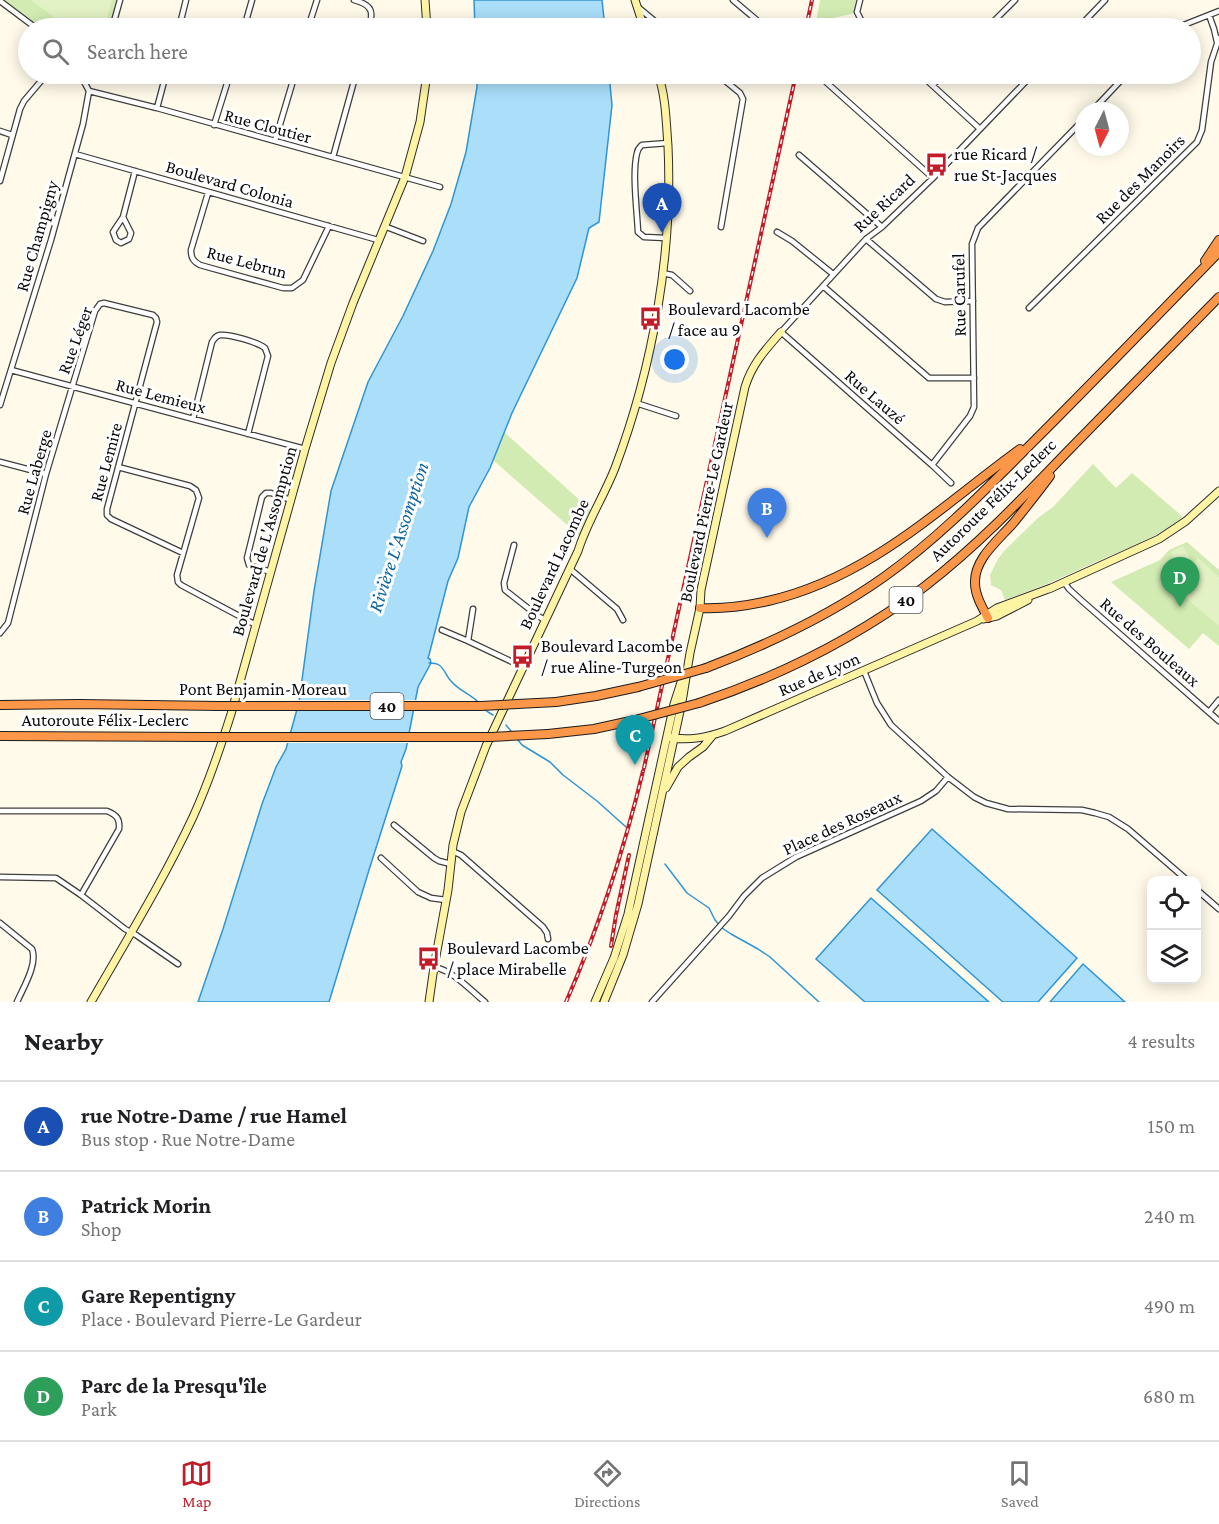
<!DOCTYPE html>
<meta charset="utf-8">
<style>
:root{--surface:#fff;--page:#f6f6f6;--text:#202124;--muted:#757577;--line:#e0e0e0;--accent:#c11d29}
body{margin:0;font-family:"Crimson Pro",serif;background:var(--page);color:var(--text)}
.controls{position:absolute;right:18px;bottom:18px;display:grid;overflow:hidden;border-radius:12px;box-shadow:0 3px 15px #0003}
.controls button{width:54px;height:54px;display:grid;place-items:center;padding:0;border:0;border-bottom:2px solid var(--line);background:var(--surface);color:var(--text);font:30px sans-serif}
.compass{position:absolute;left:1075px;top:102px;width:54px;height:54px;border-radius:50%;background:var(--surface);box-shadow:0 3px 15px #0003;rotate:186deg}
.you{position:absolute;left:675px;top:360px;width:21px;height:21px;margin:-15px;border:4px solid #fff;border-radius:50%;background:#1a73e8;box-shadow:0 0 0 9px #1a73e833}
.badge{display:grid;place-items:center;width:39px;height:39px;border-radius:50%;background:var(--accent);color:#fff;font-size:20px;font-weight:700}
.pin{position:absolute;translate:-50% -50px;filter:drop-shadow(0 2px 3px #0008)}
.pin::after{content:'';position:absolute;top:32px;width:21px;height:18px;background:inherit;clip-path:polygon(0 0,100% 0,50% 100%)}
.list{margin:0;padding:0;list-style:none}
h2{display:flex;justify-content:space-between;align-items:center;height:78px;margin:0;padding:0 24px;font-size:26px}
h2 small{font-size:20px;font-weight:400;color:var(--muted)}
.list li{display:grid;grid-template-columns:39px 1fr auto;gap:18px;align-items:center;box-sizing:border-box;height:90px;padding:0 24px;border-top:2px solid var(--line)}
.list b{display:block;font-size:22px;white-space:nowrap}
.list p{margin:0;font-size:20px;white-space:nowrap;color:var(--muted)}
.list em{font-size:20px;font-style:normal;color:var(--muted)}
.icon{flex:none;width:33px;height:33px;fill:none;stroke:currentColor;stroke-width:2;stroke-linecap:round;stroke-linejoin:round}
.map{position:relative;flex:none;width:1219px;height:1002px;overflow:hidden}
.search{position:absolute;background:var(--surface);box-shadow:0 3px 15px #0003;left:18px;right:18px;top:18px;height:66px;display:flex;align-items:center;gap:15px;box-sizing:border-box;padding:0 21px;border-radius:33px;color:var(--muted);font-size:22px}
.sheet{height:438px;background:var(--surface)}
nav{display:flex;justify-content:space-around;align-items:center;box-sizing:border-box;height:84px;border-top:2px solid var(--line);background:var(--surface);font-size:16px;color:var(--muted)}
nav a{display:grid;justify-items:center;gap:3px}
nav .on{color:var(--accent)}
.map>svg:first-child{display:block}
.green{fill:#d1ebb2}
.pitch{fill:#e3f2c4}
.water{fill:#abdef9;stroke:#2e96d4;stroke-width:1.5}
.pier{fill:#fffae9}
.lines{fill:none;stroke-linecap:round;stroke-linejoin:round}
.stream{stroke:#2e96d4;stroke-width:1.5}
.street-casing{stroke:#3e3e3e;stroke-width:7}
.secondary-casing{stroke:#2d2d2d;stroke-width:9}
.highway-casing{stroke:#1c1c1c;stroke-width:10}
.street{stroke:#fff;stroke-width:4.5}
.secondary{stroke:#fff3a4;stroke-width:7}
.highway{stroke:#fc974a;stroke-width:8}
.rail-casing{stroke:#c11d29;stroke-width:4}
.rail{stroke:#fff;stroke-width:1.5;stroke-dasharray:4.5;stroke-linecap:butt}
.highway-bridge-casing{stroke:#1c1c1c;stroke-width:10;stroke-linecap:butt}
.highway-bridge{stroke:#fc974a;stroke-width:8}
.labels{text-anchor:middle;stroke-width:6;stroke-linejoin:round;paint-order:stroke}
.shield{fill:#fff;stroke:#545454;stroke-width:1.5}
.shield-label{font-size:16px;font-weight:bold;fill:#0b0b0b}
.street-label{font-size:18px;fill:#0b0b0b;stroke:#fff}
.poi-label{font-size:18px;fill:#0b0b0b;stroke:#fff;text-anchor:start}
.water-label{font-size:20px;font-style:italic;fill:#0f66a2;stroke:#fff}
</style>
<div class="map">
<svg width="1219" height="1002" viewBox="0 0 1219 1002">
<rect width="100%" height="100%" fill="#fffae9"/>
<path class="green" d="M0,0H120L114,28H35Z
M820,0H858L855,13L816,22Z
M504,432L594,513L582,538L493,460Z
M1093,464L1116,488L1132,473L1183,517C1158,537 1128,548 1100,560C1069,574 1038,589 1005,600L1001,590L991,585L990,575L998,559L1004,551L1038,518L1053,507Z
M1187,542L1219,570V646L1203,633L1189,649L1111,582L1160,560L1169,550Z"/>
<path class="pitch" d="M31,0H112L106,23L108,27L106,28H69Z
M1183,546L1190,558L1178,564L1171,552Z
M1198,558L1219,577V626L1173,587Z"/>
<path class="water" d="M474,0H602L605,28H475Z
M477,74H609L612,105L599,222L589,228L577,278L512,413L490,468L469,507L458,558L448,581L429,655L428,658L430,659L431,663L418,687L406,749L401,762L402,766L369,870L329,1002H198L223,929L262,804L276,767L286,749L299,702L314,591L331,491L368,382L403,316L433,251L451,204L466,152L477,87Z
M932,829L1077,958L1038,1002H1003L877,890Z
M871,898L989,1002H865L816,959Z
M1083,964L1125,1002H1050Z"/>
<path class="pier" d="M296,700H418L416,711H294Z
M288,732H412L409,743H285Z"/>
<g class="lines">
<path class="stream" d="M429,663C433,663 436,663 439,665C445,669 446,676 451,681C459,691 471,694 479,703
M484,709L488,712L493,715
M506,725L511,731
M518,740L522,745L550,762L563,775L597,801L626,827
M665,864L687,893L709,908L715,920L722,928L731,934L758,949L770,957L819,1002"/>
<defs>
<path id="street" d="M354,0C372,5 374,11 369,28
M733,0L766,28
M860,0L857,12L861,20L870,28
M0,1L36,28
M639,8L663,28
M1209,15L1214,29L1217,42
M114,28L113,25L120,0
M179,28L186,0
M244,28L252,0
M308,28L317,0
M987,28L1015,0
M1078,28L1105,0
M1176,28L1219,11
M717,74L740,93L743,99L721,227
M817,74L933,178
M920,74L979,128
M933,85L943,74
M89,91L157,108L440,187
M157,108L166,74
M1092,111L1127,74
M214,125L230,74
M0,131L12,135
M275,141L295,74
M75,154L378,240
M799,155L882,227
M333,157L356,74
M0,181L20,109L24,101L47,74
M208,193L191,250C191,258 193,261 200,265L283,288H292L303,280L329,226
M123,217L131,233L129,239L121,243L116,240L113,232Z
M123,217L135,171
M384,226L423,241
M777,232L792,241L833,274
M666,238L644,237L638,232C637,210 632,173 637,153C638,148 639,148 642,145L668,143
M866,239L936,299L945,302L973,301
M662,273L672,275L690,291
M823,286L929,378H974
M1029,308L1197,142L1202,130L1211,62L1219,38
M11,370L305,449
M636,403L676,416
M0,405L51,240L83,124L89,91L80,74
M193,419L212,342C215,338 215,336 220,335C230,334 257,342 265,348L268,356L248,434
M0,462L46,474
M932,465L970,416L974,407L972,244L978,228L1084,119
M118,467L190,486L196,490L199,498L177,575L178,582L181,585L256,625
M951,483L932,465L781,332L866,239L882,227L933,178L1033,74
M514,545L504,583L505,590L538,616L545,620
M570,569L617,609L623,620
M271,572L249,565L247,558L262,497L266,493H271L291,500
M1064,582L1069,589L1081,600L1219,721
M473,609L468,641L523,667
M442,630L468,641
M0,633L8,623L46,474L95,311L100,304L104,303L153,315L156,318L157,322L107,509V515L111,519L183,553
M864,671L877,703L891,725L948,777L974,797L986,803L1008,809L1082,810L1095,813L1109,817L1128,829L1187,880
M1209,712L1219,700
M0,811H107C117,815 120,819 119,829L81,895
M394,825L434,858L439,861L451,864
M452,851L461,855L543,927L547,933L548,939
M381,858L418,892L431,898L446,900
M0,877L56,878L81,895L125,929L136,935L178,964
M1196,889L1219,909
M0,923L32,949C38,964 23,988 17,1002
M434,967C454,971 469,989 485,1002
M652,1002L729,916L744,896L762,878L796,857L921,801L936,791L948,777"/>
<path id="secondary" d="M425,0L427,28
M635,0L644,28
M1049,589L1159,539L1186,521L1219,491
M983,619L997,616L1028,600
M667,737C688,741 705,738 725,731L977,621L997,608L1051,588
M666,788L678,767L689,757L703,747L713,735
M91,1002C126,941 163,881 193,817C208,784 220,749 231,714L305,449L331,363L353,303L405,177L420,122L427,74
M429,1002L434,967L448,890L453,845L461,812L486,746L578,551C587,522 604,496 615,468C653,367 673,253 668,146C666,121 666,97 658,74
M595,1002L614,958L628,914L674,704L682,679
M604,1002L623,955L638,904L682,702L690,653L700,608L701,590L745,387C752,364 766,349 781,332"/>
<path id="highway" d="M1205,261L1219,240
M700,608C723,609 746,606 768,601C869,578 939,508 1020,449
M988,618C982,607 975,595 975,583C974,558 1000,539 1015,521C1027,506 1039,491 1050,476
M706,668C769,644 829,616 884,577C940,537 986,489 1035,440C1097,378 1158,315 1219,252
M556,702L596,696L638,687
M699,703C780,676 856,638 924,587C976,547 1021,500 1066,453C1117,401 1168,349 1219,297
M0,705L79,704L218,706
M548,734L594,729L635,720
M0,736L210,737"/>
</defs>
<use href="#street" class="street-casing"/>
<use href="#secondary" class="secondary-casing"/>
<use href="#highway" class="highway-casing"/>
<use href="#street" class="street"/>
<use href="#secondary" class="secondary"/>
<use href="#highway" class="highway"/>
<defs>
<path id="rail" d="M806,28L812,0
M644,768L796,74
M611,946L616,915L629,855
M566,1002C599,927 624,850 643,771"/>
</defs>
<use href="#rail" class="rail-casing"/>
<use href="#rail" class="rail"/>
<defs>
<path id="highway-bridge" d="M638,687L706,668
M218,706H481L556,702
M635,720L699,703
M210,737H491L548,734"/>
</defs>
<use href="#highway-bridge" class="highway-bridge-casing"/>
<use href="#highway-bridge" class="highway-bridge"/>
</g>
<defs>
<symbol id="bus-bare" viewBox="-9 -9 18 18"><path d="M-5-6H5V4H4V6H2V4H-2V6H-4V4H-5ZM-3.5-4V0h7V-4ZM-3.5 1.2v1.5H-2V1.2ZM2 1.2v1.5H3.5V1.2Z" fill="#c11d29" stroke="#fff" stroke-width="2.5" paint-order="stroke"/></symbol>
</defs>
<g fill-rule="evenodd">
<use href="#bus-bare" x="920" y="148" width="33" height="33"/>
<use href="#bus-bare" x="634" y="302" width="33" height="33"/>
<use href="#bus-bare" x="506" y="640" width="33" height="33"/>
<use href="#bus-bare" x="412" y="942" width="33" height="33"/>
</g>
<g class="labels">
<g class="shield">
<rect x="889.5" y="587" width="33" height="26" rx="4.5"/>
<rect x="370.5" y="693" width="33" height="26" rx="4.5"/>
</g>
<g class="shield-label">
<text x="906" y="606">40</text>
<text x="387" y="712">40</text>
</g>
<g class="street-label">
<text transform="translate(268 126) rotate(15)" y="6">Rue Cloutier</text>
<text transform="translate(1140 179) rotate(-45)" y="6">Rue des Manoirs</text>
<text transform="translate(230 184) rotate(16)" y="6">Boulevard Colonia</text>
<text transform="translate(884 203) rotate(-43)" y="6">Rue Ricard</text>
<text transform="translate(37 236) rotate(-74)" y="6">Rue Champigny</text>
<text transform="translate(247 262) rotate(15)" y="6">Rue Lebrun</text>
<text transform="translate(959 295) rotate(-91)" y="6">Rue Carufel</text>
<text transform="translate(75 340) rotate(-70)" y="6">Rue Léger</text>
<text transform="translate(161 396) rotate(15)" y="6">Rue Lemieux</text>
<text transform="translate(875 397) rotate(41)" y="6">Rue Lauzé</text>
<text transform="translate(106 462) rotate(-75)" y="6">Rue Lemire</text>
<text transform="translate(34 472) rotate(-74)" y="6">Rue Laberge</text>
<text transform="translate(993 500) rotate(-44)" y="6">Autoroute Félix-Leclerc</text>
<text transform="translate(706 502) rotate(-78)" y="6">Boulevard Pierre-Le Gardeur</text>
<text transform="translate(264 541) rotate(-74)" y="6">Boulevard de L'Assomption</text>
<text transform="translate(554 564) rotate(-65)" y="6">Boulevard Lacombe</text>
<text transform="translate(1150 642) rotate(41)" y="6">Rue des Bouleaux</text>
<text transform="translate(819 674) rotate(-23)" y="6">Rue de Lyon</text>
<text x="263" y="695">Pont Benjamin-Moreau</text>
<text x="105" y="726">Autoroute Félix-Leclerc</text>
<text transform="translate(842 823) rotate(-25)" y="6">Place des Roseaux</text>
</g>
<g class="poi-label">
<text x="954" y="160">rue Ricard /<tspan x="954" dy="21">rue St-Jacques</tspan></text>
<text x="668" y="315">Boulevard Lacombe<tspan x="668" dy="21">/ face au 9</tspan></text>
<text x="541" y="652">Boulevard Lacombe<tspan x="541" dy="21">/ rue Aline-Turgeon</tspan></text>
<text x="447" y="954">Boulevard Lacombe<tspan x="447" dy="21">/ place Mirabelle</tspan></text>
</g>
<g class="water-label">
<text transform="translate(398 537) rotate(-72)" y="7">Rivière L'Assomption</text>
</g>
</g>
</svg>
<div class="controls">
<button><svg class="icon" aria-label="locate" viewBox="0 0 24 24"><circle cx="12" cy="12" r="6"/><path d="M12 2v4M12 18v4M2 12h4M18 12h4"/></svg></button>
<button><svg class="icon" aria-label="layers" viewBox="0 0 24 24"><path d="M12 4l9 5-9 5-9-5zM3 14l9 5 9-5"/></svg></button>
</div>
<svg class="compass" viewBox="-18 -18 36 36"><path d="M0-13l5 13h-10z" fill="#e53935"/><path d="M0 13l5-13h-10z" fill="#757577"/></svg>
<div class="you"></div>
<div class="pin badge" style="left:662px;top:233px;background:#1a4fb4">A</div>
<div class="pin badge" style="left:767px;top:538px;background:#3f7fe0">B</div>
<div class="pin badge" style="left:635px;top:765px;background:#0f9aa8">C</div>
<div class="pin badge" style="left:1180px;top:607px;background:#2e9e5b">D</div>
<div class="search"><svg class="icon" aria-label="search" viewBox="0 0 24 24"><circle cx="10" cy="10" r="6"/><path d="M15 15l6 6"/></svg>Search here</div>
</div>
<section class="sheet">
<h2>Nearby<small>4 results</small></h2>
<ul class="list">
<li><span class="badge" style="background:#1a4fb4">A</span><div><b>rue Notre-Dame / rue Hamel</b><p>Bus stop · Rue Notre-Dame</p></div><em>150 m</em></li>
<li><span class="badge" style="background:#3f7fe0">B</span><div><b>Patrick Morin</b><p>Shop</p></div><em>240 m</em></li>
<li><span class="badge" style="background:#0f9aa8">C</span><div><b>Gare Repentigny</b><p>Place · Boulevard Pierre-Le Gardeur</p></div><em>490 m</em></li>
<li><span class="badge" style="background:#2e9e5b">D</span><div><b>Parc de la Presqu'île</b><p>Park</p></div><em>680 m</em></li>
</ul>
</section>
<nav>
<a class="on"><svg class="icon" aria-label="map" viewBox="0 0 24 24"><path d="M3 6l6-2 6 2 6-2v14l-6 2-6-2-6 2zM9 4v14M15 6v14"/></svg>Map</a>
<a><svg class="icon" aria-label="directions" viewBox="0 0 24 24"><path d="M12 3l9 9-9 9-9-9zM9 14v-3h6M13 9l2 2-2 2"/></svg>Directions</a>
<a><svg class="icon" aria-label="saved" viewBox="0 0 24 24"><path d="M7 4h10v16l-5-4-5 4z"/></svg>Saved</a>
</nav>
